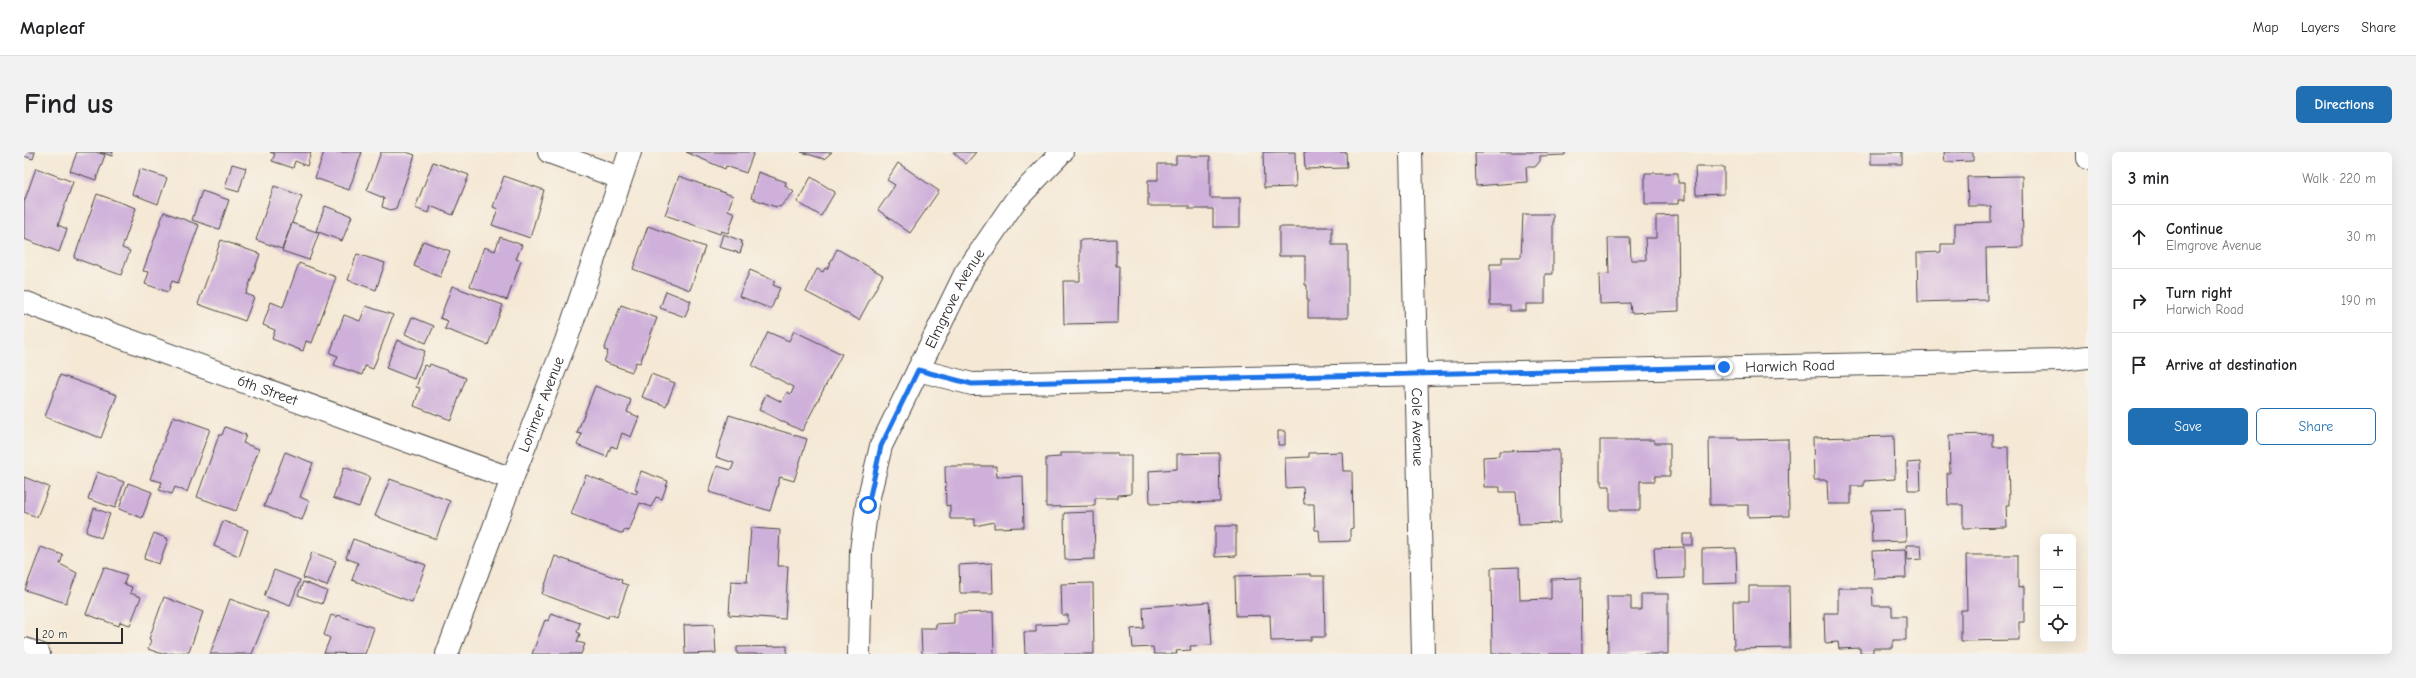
<!DOCTYPE html>
<meta charset="utf-8">
<style>
:root{--surface:#fff;--page:#f2f2f2;--text:#202124;--muted:#757577;--line:#e0e0e0;--accent:#1f6fb2}
body{margin:0;font-family:"Comic Neue",sans-serif;background:var(--page);color:var(--text)}
.controls{position:absolute;right:12px;bottom:12px;display:grid;overflow:hidden;border-radius:6px;box-shadow:0 4px 16px #0002}
.controls button{width:36px;height:36px;display:grid;place-items:center;padding:0;border:0;border-bottom:1px solid var(--line);background:var(--surface);color:var(--text);font:20px sans-serif}
.scale{position:absolute;left:12px;bottom:10px;width:87px;box-sizing:border-box;padding-left:4px;border:2px solid #2b2b2b;border-top:0;font-size:11px;line-height:14px;white-space:nowrap;color:#2b2b2b;-webkit-text-stroke:3px #f7f3e8;paint-order:stroke}
.stop{position:absolute;width:12px;height:12px;margin:-9px;border:3px solid #1a73e8;border-radius:50%;background:#fff}
.stop.end{background:#1a73e8;border-color:#fff;box-shadow:0 1px 4px #0008}
.list{margin:0;padding:0;list-style:none}
h2{display:flex;justify-content:space-between;align-items:center;height:52px;margin:0;padding:0 16px;font-size:17px}
h2 small{font-size:13px;font-weight:400;color:var(--muted)}
.list li{display:grid;grid-template-columns:26px 1fr auto;gap:12px;align-items:center;box-sizing:border-box;height:64px;padding:0 16px;border-top:1px solid var(--line)}
.list b{display:block;font-size:15px;white-space:nowrap}
.list p{margin:0;font-size:13px;white-space:nowrap;color:var(--muted)}
.list em{font-size:13px;font-style:normal;color:var(--muted)}
.actions{display:flex;gap:8px;padding:12px 16px}
.actions a{flex:1;padding:9px 0;border:1px solid var(--accent);border-radius:6px;text-align:center;font-size:14px;color:var(--accent)}
.actions .main{background:var(--accent);color:#fff}
.icon{flex:none;width:22px;height:22px;fill:none;stroke:currentColor;stroke-width:2;stroke-linecap:round;stroke-linejoin:round}
.map{position:relative;flex:none;width:2064px;height:502px;overflow:hidden;border-radius:6px}
header{display:flex;align-items:center;gap:24px;box-sizing:border-box;height:56px;padding:0 20px;background:var(--surface);border-bottom:1px solid var(--line)}
header strong{font-size:19px}
nav{display:flex;gap:22px;margin-inline-start:auto;font-size:14px}
.intro{display:flex;align-items:center;justify-content:space-between;box-sizing:border-box;height:96px;padding:0 24px}
h1{margin:0;font-size:28px}
.button{padding:10px 18px;border-radius:6px;background:var(--accent);color:#fff;font-size:14px;font-weight:700}
main{display:flex;gap:24px;padding:0 24px}
aside{flex:1;background:var(--surface);border-radius:6px;box-shadow:0 4px 16px #0002}
.map>svg:first-child{display:block}
.building{fill:#cfb0da}
.lines{fill:none;stroke-linecap:round;stroke-linejoin:round}
.minor-casing{stroke:#494744;stroke-width:24}
.tertiary-casing{stroke:#494744;stroke-width:24}
.secondary-casing{stroke:#494744;stroke-width:24}
.minor{stroke:#fff;stroke-width:22}
.tertiary{stroke:#fff;stroke-width:22}
.secondary{stroke:#fff;stroke-width:22}
.route{stroke:#1a73e8;stroke-width:5}
.labels{text-anchor:middle;stroke-width:3.5;stroke-linejoin:round;paint-order:stroke}
.street-label{font-size:15px;fill:#2b2b2b;stroke:#f7f3e8}
</style>
<header>
<strong>Mapleaf</strong>
<nav><a>Map</a><a>Layers</a><a>Share</a></nav>
</header>
<div class="intro"><h1>Find us</h1><a class="button">Directions</a></div>
<main>
<div class="map">
<svg width="2064" height="502" viewBox="0 0 2064 502">
<rect width="100%" height="100%" fill="#f7f3e8"/>
<filter id="ink" filterUnits="userSpaceOnUse"><feTurbulence type="fractalNoise" baseFrequency=".025" numOctaves="2"/><feDisplacementMap in="SourceGraphic" scale="8" xChannelSelector="R" yChannelSelector="G"/><feConvolveMatrix kernelMatrix="1 2 1 2 8 2 1 2 1" color-interpolation-filters="sRGB"/></filter>
<filter id="wash" filterUnits="userSpaceOnUse"><feTurbulence type="fractalNoise" baseFrequency=".012" numOctaves="4" result="noise"/><feDisplacementMap in="SourceGraphic" scale="16" xChannelSelector="R" yChannelSelector="G"/><feGaussianBlur stdDeviation="0.9" result="paint"/><feColorMatrix in="noise" values="0 0 0 0 0 0 0 0 0 0 0 0 0 0 0 0 0 1.4 0 .05"/><feComposite in="paint" operator="in"/></filter>
<g filter="url(#wash)">
<rect width="100%" height="100%" fill="#f5e8d5"/>
<g id="blocks">
<path class="building" d="M0,0H11L9,7L0,4Z
M53,0H72L81,3L72,28L46,19Z
M76,0H89L88,4Z
M246,0H287L283,14L271,9L269,16L248,9L251,2Z
M300,0H338L325,38L291,26Z
M357,0H382L391,3L372,56L367,58L358,55L360,46L343,39Z
M662,0H730L722,21L702,14L701,17Z
M777,0H808L800,7Z
M929,0H952L942,12Z
M1239,0H1271L1272,35L1240,36Z
M1280,0H1322L1323,16L1281,17Z
M1451,0H1541V3L1516,4V9L1511,15H1502L1503,30L1452,34Z
M1847,0H1878V12H1847Z
M1920,0H1949V9L1921,10Z
M1152,4H1186V46H1216V75H1189V57H1165V54H1124V28H1134V12H1152Z
M409,10L445,23L429,63L406,54L404,61L391,56Z
M874,11L915,39L886,81L854,58L871,33L863,28Z
M208,12L222,16L215,40L201,36Z
M1671,15H1700V42L1672,43Z
M12,16L49,30L34,73L43,77L35,100L0,87V50Z
M116,17L143,26L134,52L108,42Z
M734,20L762,30L761,34L770,40L756,55L752,54V55L727,46Z
M1621,21H1654V31H1661V48H1654V52H1621Z
M480,24L520,38L506,86L468,73L474,57L469,55Z
M655,24L709,44L704,58L711,61L704,81L697,79L696,82L641,63Z
M1998,24L1999,95L1962,96L1963,148L1894,150L1893,101L1917,100V92H1931V71L1967,70V54H1944L1943,25Z
M787,25L811,40L797,64L773,50Z
M250,34L278,44L258,97L232,88Z
M178,39L205,48L195,77L168,68Z
M73,42L112,56L98,96L106,99L97,123L50,106Z
M301,54L328,64L318,89L292,79Z
M140,60L175,73L154,131L148,129L144,140L121,132L125,120L119,119Z
M1499,62H1529V122H1521V152H1502V159H1486V153H1466V112H1478V105H1497Z
M1654,63L1655,159L1607,161L1606,151L1576,152L1575,123L1585,122L1584,86H1606L1607,108H1622L1621,86H1632V64Z
M268,71L295,81L285,108L258,99Z
M624,74L681,95L666,138L609,117Z
M1255,75H1308V93H1324V166H1284V147H1283V133H1281V104H1255Z
M699,82L718,89L717,91L719,92L716,101L695,95Z
M476,85L498,93L492,107L497,109L483,148L446,134L460,95L471,99Z
M1092,87V114H1095L1094,171L1040,172L1039,129H1056V88Z
M197,88L236,102L222,142L230,145L221,169L174,152Z
M399,89L426,99L416,125L390,114Z
M813,97L859,123L835,168L782,140L793,117L799,120L801,116L803,117Z
M333,102L361,111L352,138L324,128Z
M275,111L312,125L288,191L282,189L279,199L248,187L251,178L239,173L247,150L259,155Z
M726,118L751,129L749,133L756,136L747,157L715,144Z
M428,134L479,153L464,193L421,177L424,169L416,166Z
M642,139L667,149L661,165L636,156Z
M597,153L633,166L616,211L612,210L608,220L580,210L584,199L580,198Z
M342,154L369,163L349,217L341,214L338,223L310,213L314,204L306,201L320,163L336,169Z
M388,165L410,174L402,191L381,182Z
M770,179L818,202L778,279L735,258L742,242L758,250L763,240L767,242L770,235L728,214L744,180L765,189Z
M373,188L401,199L390,227L362,216Z
M406,212L442,226L427,268L390,254L396,236L392,235L400,213L405,215Z
M627,222L651,231L642,254L618,245Z
M36,223L93,243L77,286L21,265Z
M571,234L607,248L603,260L615,265L607,285L598,281L593,296L587,294L583,305L553,293L558,282L553,281Z
M705,263L783,287L770,329L756,325L746,359L685,340L693,314L707,318L710,311L692,305Z
M149,264L186,277L163,340L151,335L148,342L135,338L138,330L126,327Z
M201,275L222,283L219,291L235,297L212,359L173,345L195,283H198Z
M1254,279H1261V293H1254Z
M1969,282V295H1984L1985,353H1982L1983,375L1939,376V353H1924L1923,321H1926L1925,283Z
M1870,284L1871,327L1840,329V334H1827V352H1804L1803,328H1790L1789,286Z
M1685,286H1714V288L1764,287L1765,364L1724,365V353H1686Z
M1576,288H1630V291H1646V324H1631V329H1616V358H1586V334H1578V329H1576Z
M1535,298L1536,371L1495,372L1492,340H1476V335H1460L1459,305L1475,304V299Z
M261,300L289,311L276,345L285,349L278,368L240,354Z
M1318,300L1319,319H1328L1329,376L1326,377V389L1296,390L1295,378H1291L1290,352H1280L1279,335L1262,336L1261,306L1285,305V301Z
M1036,301H1093V304H1107V342L1094,343V346H1071V354L1022,355V306L1036,305Z
M1195,301L1196,350L1126,352L1125,319L1153,317V302Z
M1896,310L1897,338H1884L1883,311Z
M921,314H972L973,325L999,324L1000,375L970,376V370L951,374V367H926V353L922,354Z
M320,315L346,325L335,355L309,346Z
M617,319L644,329L638,347L632,345L627,355L616,351L605,379L600,378L599,382L547,362L562,323L612,342L614,339L611,338Z
M73,320L100,330L91,356L64,347Z
M0,325L25,335L13,365L0,360Z
M366,327L426,349L412,387L351,364Z
M104,331L128,340L118,366L95,357Z
M70,356L86,362L77,386L62,380Z
M1881,357L1882,389L1848,390L1847,358Z
M1070,360L1071,407L1041,408L1040,361Z
M199,369L224,378L215,404L190,394Z
M1191,374H1212V404L1191,405Z
M727,376L756,378L754,414H764L761,467L705,463L707,429L723,430Z
M130,381L144,387L135,412L120,407Z
M1659,382H1669V393H1659Z
M329,387L402,413L388,450L328,428L334,411L322,406Z
M1882,393H1897L1898,407L1883,408Z
M17,395L39,403L36,412L53,421L42,451L1,438Z
M1660,395V426L1632,427L1630,396Z
M1712,396L1713,431L1678,432V397Z
M1881,398L1882,426L1850,427L1849,399Z
M288,400L312,409L303,434L279,426Z
M1942,403H1994V436L2000,435V470H1995V488L1937,489V458H1943Z
M531,404L598,428L597,431L604,433L593,465L585,462L584,466L518,442Z
M968,411L969,441H936L935,413Z
M80,415L103,423L100,432L108,435L106,441L117,445L106,473L96,470L95,474L62,462Z
M1495,415L1496,448L1527,447V427L1557,426L1558,502H1468L1467,416Z
M250,418L276,428L266,454L240,444Z
M1287,422V424H1300L1301,485H1287V488L1247,489L1246,463L1212,464L1211,424Z
M279,430L303,439L298,452L274,443Z
M1069,431L1070,502H1001L1000,480H1012V473L1044,472V463H1038L1037,432Z
M1725,434H1765L1766,496L1710,497L1709,449H1725Z
M1814,436H1848L1849,454H1868V464H1882V488H1869V496H1849V501H1836V496L1815,497L1814,490L1801,491L1800,461H1814Z
M1617,442H1644V502H1584L1583,444H1607V458H1617Z
M140,445L179,460L165,500L138,502L124,497L127,488L125,487Z
M206,447L244,461L228,502H186Z
M1185,450L1188,493L1166,494L1167,498L1152,499L1153,502H1130L1129,495L1109,496L1107,477L1120,476L1119,455Z
M969,460L970,502H898L897,476H912V472L930,471V461Z
M527,461L556,471L553,480L556,482L553,490L561,492L557,502H508L521,468L524,469Z
M307,463L313,465L314,463L350,476L341,502L300,501L306,486L300,483Z
M690,472L692,501L661,502L660,473Z
M763,494V502H713V495Z"/>
</g>
</g>
<g filter="url(#ink)">
<use href="#blocks" fill-opacity="0" stroke="#494744" stroke-width="1"/>
<g class="lines">
<defs>
<g id="minor">
<path d="M525,0L596,26"/>
<path id="s1" d="M1387,0L1399,502"/>
<path id="s2" d="M0,150L488,327"/>
<path id="s3" d="M894,218L948,232L2037,208L2064,205"/>
<path d="M0,497L15,502"/>
<path id="s4" d="M423,502L488,327L542,189L606,0"/>
</g>
<g id="tertiary">
<path id="s5" d="M835,502L837,399L843,353L857,294L941,122L991,49L1038,0"/>
</g>
<path id="secondary" d="M2064,0V6"/>
</defs>
<use href="#minor" class="minor-casing"/>
<use href="#tertiary" class="tertiary-casing"/>
<use href="#secondary" class="secondary-casing"/>
<use href="#minor" class="minor"/>
<use href="#tertiary" class="tertiary"/>
<use href="#secondary" class="secondary"/>
</g>
</g>
<g class="lines" filter="url(#ink)">
<path class="route" d="M844,353L857,294L894,218L948,232L1700,215"/>
</g>
<g class="labels">
<g class="street-label">
<text dy="5" stroke="none"><textPath href="#s5" startOffset="375">Elmgrove Avenue</textPath></text>
<text dy="5" stroke="none"><textPath href="#s3" startOffset="874">Harwich Road</textPath></text>
<text dy="5" stroke="none"><textPath href="#s2" startOffset="259">6th Street</textPath></text>
<text dy="5" stroke="none"><textPath href="#s4" startOffset="267">Lorimer Avenue</textPath></text>
<text dy="5" stroke="none"><textPath href="#s1" startOffset="275">Cole Avenue</textPath></text>
</g>
</g>
</svg>
<div class="controls">
<button>+</button>
<button>−</button>
<button><svg class="icon" aria-label="locate" viewBox="0 0 24 24"><circle cx="12" cy="12" r="6"/><path d="M12 2v4M12 18v4M2 12h4M18 12h4"/></svg></button>
</div>
<div class="scale">20 m</div>
<div class="stop" style="left:844px;top:353px"></div>
<div class="stop end" style="left:1700px;top:215px"></div>
</div>
<aside>
<h2>3 min<small>Walk · 220 m</small></h2>
<ul class="list">
<li><svg class="icon" aria-label="ahead" viewBox="0 0 24 24"><path d="M12 20V5M6 11l6-6 6 6"/></svg><div><b>Continue</b><p>Elmgrove Avenue</p></div><em>30 m</em></li>
<li><svg class="icon" aria-label="right" viewBox="0 0 24 24"><path d="M7 20v-9h11M14 6l5 5-5 5"/></svg><div><b>Turn right</b><p>Harwich Road</p></div><em>190 m</em></li>
<li><svg class="icon" aria-label="arrive" viewBox="0 0 24 24"><path d="M6 21V4h12l-3 4 3 4H6"/></svg><div><b>Arrive at destination</b></div></li>
</ul>
<div class="actions"><a class="main">Save</a><a>Share</a></div>
</aside>
</main>
